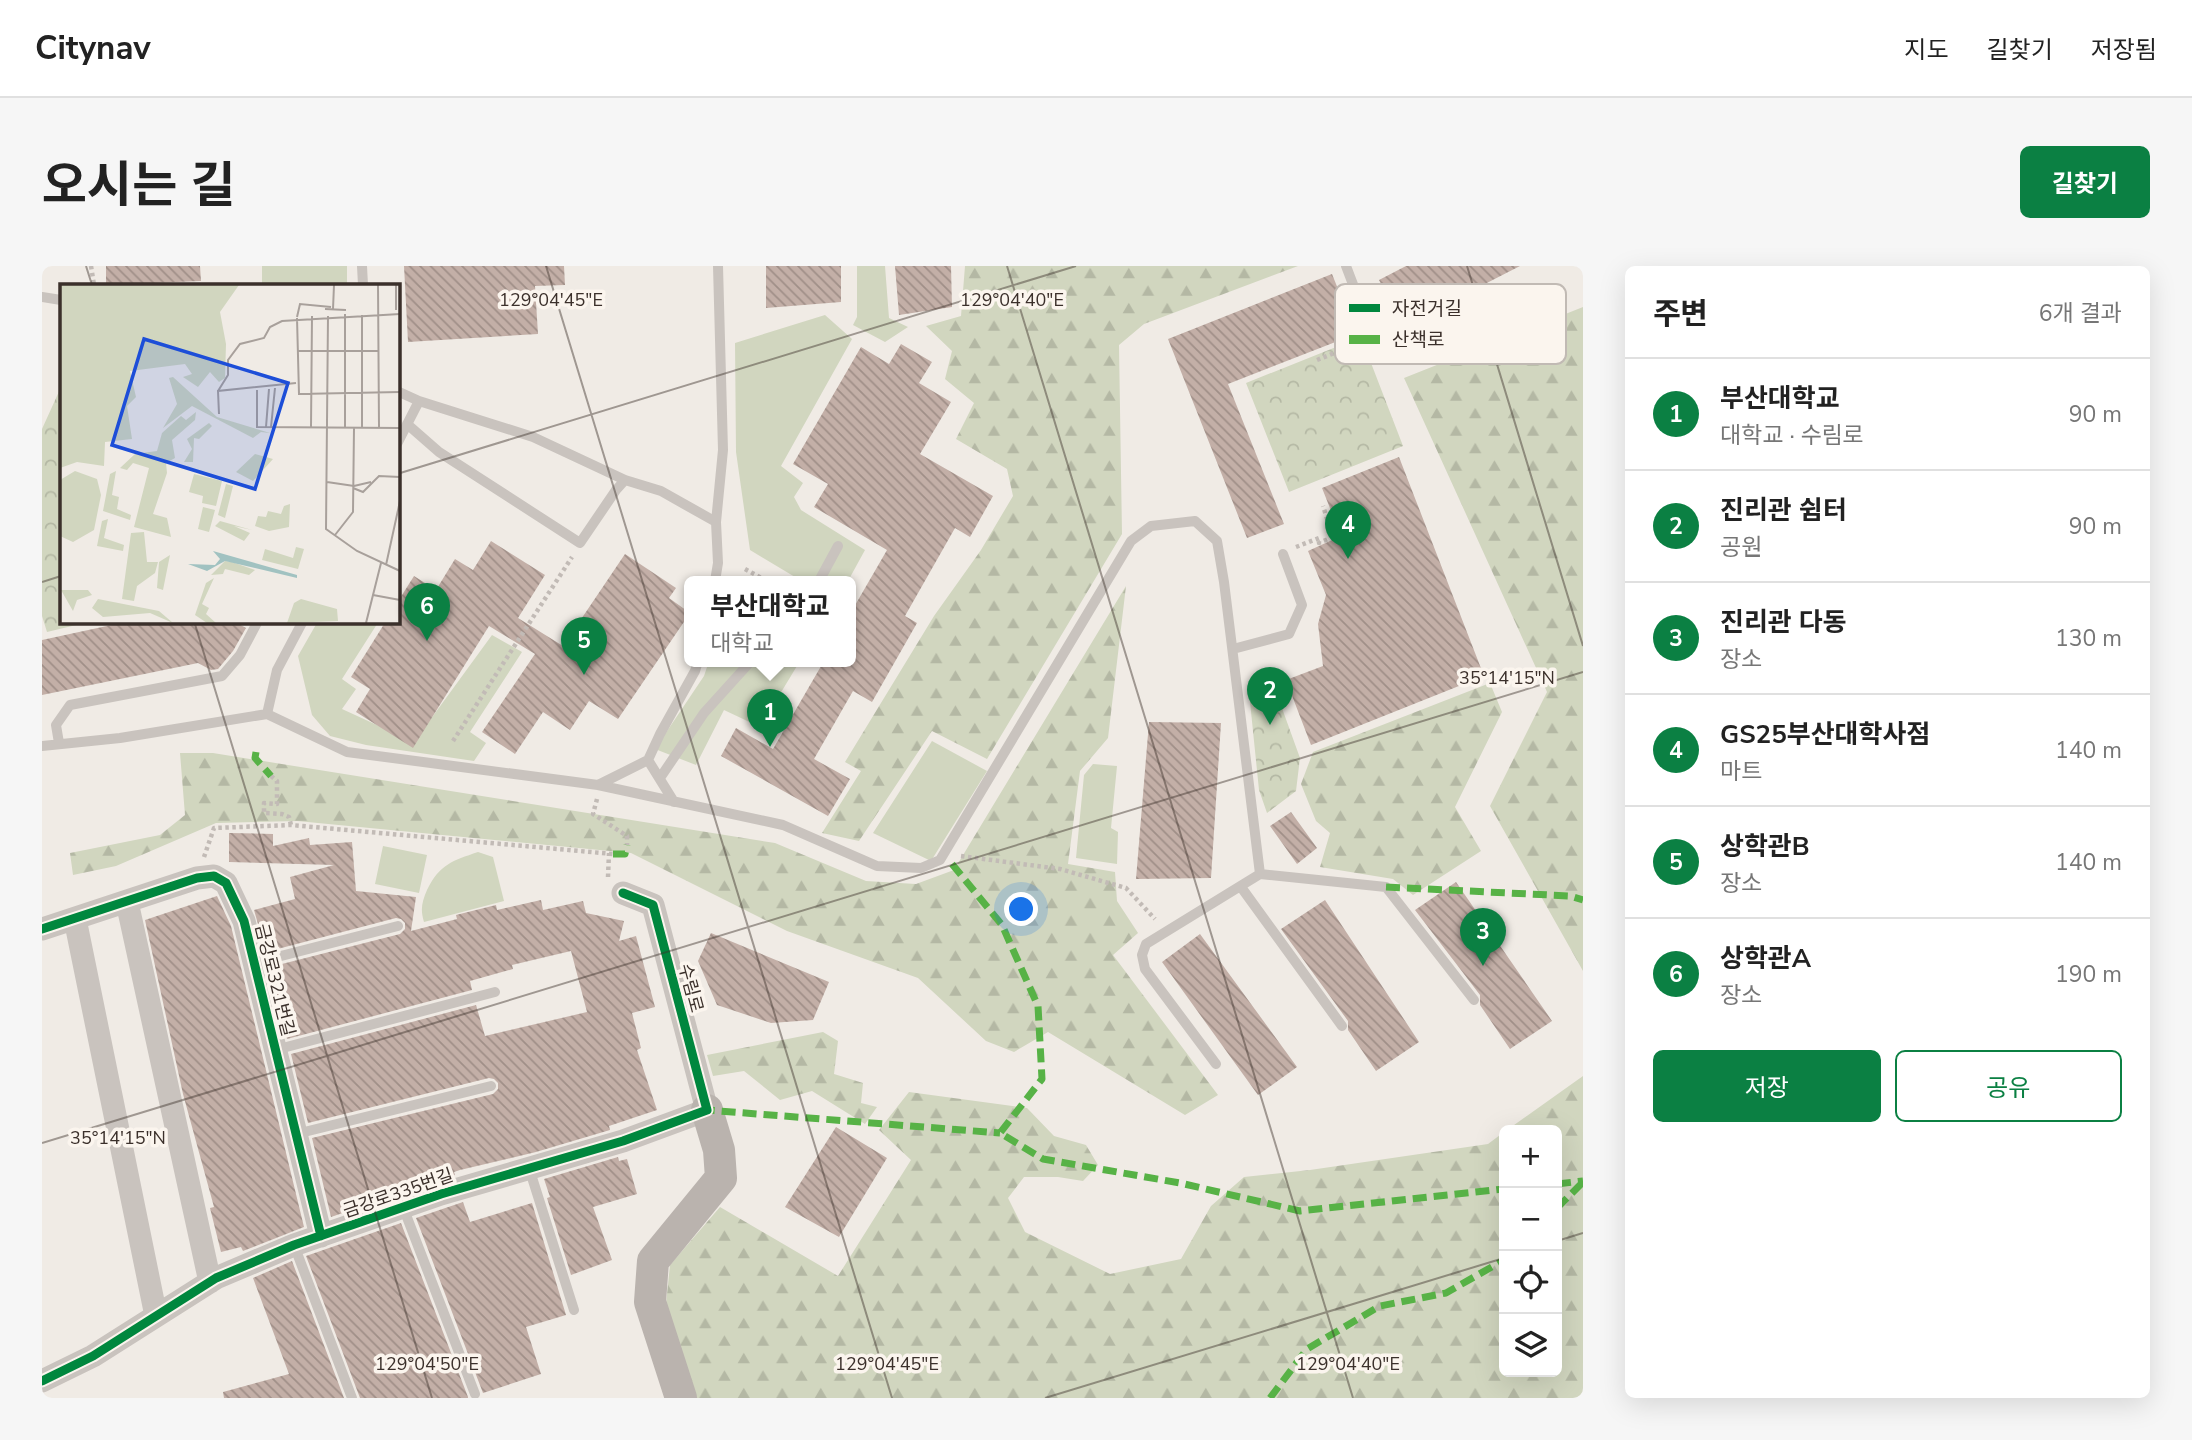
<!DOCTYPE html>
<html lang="ko">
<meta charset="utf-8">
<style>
:root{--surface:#fff;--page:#f6f6f6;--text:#222;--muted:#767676;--line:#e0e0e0;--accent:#0b8043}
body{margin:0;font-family:"Nunito Sans","Noto Sans KR",sans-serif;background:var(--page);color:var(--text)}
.controls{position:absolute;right:21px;bottom:21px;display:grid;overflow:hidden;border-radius:10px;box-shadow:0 7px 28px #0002}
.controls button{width:63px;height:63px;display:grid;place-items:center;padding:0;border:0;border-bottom:2px solid var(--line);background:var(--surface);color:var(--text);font:35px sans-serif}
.you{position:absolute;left:980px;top:644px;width:24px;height:24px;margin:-18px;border:5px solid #fff;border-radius:50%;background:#1a73e8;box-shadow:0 0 0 10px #1a73e833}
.badge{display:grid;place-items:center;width:46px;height:46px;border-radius:50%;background:var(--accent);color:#fff;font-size:23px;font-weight:700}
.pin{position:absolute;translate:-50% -58px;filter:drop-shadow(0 2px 4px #0008)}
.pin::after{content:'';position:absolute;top:37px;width:24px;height:21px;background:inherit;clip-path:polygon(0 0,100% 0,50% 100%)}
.popup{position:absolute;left:642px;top:310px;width:172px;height:91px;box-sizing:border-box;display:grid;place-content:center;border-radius:10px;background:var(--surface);filter:drop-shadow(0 2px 5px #0005);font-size:23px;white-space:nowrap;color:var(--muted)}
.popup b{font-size:26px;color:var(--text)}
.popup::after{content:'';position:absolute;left:50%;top:100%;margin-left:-14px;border:14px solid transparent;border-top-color:var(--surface)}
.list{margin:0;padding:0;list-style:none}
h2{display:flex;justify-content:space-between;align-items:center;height:91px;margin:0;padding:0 28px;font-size:30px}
h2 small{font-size:23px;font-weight:400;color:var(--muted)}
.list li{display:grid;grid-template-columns:46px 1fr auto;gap:21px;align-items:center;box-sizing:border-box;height:112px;padding:0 28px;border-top:2px solid var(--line)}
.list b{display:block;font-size:26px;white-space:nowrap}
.list p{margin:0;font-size:23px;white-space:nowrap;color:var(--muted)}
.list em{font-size:23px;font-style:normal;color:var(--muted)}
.actions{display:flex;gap:14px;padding:21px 28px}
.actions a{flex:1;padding:16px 0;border:2px solid var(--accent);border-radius:10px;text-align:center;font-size:24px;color:var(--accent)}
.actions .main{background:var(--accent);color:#fff}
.icon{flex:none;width:38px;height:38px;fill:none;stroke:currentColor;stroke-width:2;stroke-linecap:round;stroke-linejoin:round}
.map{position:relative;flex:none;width:1541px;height:1132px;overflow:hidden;border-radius:10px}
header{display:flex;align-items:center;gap:42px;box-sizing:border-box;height:98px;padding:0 35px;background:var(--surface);border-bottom:2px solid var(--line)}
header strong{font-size:33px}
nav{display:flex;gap:38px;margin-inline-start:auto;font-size:24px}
.intro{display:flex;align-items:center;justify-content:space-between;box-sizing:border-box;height:168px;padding:0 42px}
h1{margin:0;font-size:49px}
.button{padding:18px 32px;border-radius:10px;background:var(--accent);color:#fff;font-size:24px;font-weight:700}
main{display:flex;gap:42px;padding:0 42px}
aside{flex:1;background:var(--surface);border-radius:10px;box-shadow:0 7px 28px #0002}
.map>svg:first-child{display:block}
.green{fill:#d1d6bf}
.forest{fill:url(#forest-firs)}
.park{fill:url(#park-crowns)}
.building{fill:url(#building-back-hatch)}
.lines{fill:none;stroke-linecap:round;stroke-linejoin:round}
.path{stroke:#c2bbb6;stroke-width:4.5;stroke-dasharray:3.5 3.5;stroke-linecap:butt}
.service{stroke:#c9c3be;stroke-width:10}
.minor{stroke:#c9c3be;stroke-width:23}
.secondary{stroke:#bab3ae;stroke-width:32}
.quiet{stroke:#57b246;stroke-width:7;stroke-dasharray:14 7;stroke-linecap:butt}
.cycleway-casing{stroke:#fbf5ee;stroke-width:13}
.cycleway{stroke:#00873e;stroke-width:9}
.ticks{fill:none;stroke:#3b302b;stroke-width:2;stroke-opacity:0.45}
.labels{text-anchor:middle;stroke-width:7;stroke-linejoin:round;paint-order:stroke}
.street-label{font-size:18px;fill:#3b302b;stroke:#fbf5ee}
.inset-road{fill:none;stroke:#a8a09b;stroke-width:2}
.view{fill:#1d4ed8;fill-opacity:0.15;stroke:#1d4ed8;stroke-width:3.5}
.inset-edge{fill:none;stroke:#3b302b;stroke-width:3.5}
.key{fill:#fbf5ee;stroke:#c1bab4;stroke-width:2}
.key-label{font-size:19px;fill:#3b302b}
.ticks-label{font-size:18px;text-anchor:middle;fill:#3b302b;stroke:#fbf5ee;stroke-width:7;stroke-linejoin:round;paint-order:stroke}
</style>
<header>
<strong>Citynav</strong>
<nav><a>지도</a><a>길찾기</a><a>저장됨</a></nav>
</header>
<div class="intro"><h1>오시는 길</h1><a class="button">길찾기</a></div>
<main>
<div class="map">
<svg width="1541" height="1132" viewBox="0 0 1541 1132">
<defs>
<pattern id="forest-firs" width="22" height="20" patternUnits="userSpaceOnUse" patternTransform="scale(1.75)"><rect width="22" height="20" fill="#d1d6bf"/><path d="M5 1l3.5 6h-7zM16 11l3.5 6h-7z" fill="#b4b8a4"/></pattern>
<pattern id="park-crowns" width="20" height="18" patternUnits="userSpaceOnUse" patternTransform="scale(1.75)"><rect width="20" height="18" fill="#d1d6bf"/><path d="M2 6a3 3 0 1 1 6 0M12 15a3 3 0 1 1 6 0" fill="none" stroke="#b4b8a4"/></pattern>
<pattern id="building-back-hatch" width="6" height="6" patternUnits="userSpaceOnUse" patternTransform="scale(1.75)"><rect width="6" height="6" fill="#c3afa7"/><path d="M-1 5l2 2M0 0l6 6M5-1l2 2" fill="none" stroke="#a08f88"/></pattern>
</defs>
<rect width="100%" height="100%" fill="#f0ebe5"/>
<path class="green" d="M220,0H305V19H220Z
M815,0H843L847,52L866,61L843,76L811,59L815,51Z
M783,49L810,73L739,200L761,217L752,231L759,244L823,284L806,315H751L753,311L708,284L694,186L693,77Z
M276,355H337L300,413L314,423L300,443L372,476L450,369L480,386L428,466L444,477L432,495L324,479L288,470L270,449L256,390Z
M667,395H758L718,461L682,444L654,499L613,483L662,410Z
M890,475L945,505L889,595L831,567Z
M1051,498L1075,500L1069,562L1076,566L1075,598L1034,592L1042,509Z
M341,580L385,589L377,627L333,618Z
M436,586L451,591L462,635L382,656C378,643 380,636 385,624C398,598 410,595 436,586Z"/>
<path class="forest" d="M923,0H1256L1102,58L1077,79L1080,268L945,493L890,465L817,575L780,567L819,505L803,496L892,350L939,284L971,230L965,203L914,173L932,137L903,113L910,85L884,60L919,50Z
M1541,41V705L1448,540L1505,426L1362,112Z
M1084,320L1066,472L1038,505L1026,598L1073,606L1075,635L1096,667L1071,689L1176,829L1143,849L1006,766L972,786L944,775L876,712L745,665L589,587L255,555L174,557L74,600L31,609L28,587L118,569L143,549L138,487H171L733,577L824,615L874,618L912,604Z
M1448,417L1460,446L1413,541L1439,585L1371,629L1351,613L1278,601L1288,567L1274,555L1259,518L1271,486Z
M781,766L796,775L792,808L821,817L819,837L835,841L823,858L770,825L738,834L702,805L671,810L665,789Z
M1541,810V1132H654L624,1038L628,999L678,941L796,1010L869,894L837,864L867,826L985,842L1012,870L1044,879L1056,899L1041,915L1016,911H982L966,932L983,966L1068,1008L1139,993L1169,940L1202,911L1268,904L1446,878L1462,866V1106H1515V864H1465Z"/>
<path class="park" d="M1319,71L1361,180L1247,226L1204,117Z
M19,121V355H51L5,366L0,350V163Z
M1232,420L1258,492L1254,525L1225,547L1217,524L1207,426Z"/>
<path class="building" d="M64,0H158L159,15L64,19Z
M362,0H522L523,19L493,20L496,68L366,76Z
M724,0H799V36L724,42Z
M853,0H909L910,41L857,49Z
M1364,0H1478L1361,60L1337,14Z
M1290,8L1314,68L1186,118L1242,258L1205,272L1126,73Z
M859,78L890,96L877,117L909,136L878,188L951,230L928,271L913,262L863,350L875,357L830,436L811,425L772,493L808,513L786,550L679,490L694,462L731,483L782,395H808V348L845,284L772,241L786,218L751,198L819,81L847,98Z
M1357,191L1442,410L1269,479L1244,414L1281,400L1276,358L1284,329L1266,285L1299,270L1280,222Z
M449,275L503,309L476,352L521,380L583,288L634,322L627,332L648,347L576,453L547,435L528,464L501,446L473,488L440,466L493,388L447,360L371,482L314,446L328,423L309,411L344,355H355V337L372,310L394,324L413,293L431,304Z
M88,355H191L204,362L191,385L176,403L169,404L156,397L0,429V374Z
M1107,456L1179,457L1169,612L1094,613Z
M1249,546L1275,582L1255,598L1228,560Z
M187,567L231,568V580L267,572L268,579L310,576L314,625L374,631L369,665L415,653L414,649L454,639L455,644L499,634L501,644L541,635L544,647L582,655L577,675L594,670L613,741L590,747L599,782L595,784L615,844L567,860L568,864L494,886L418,904L412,906L413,909L289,951L270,872L451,828L456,823V817L452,813L447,812L266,857L249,788L434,739L443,770L545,746L529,685L470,699L471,703L428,715L430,724L245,773L228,701L358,668L363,663V657L359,653L354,652L224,686L212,644L253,633L248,611L292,599L187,596Z
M1414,616L1510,755L1468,783L1438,739V729L1373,644Z
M175,630L189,660L262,961L201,985L199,981L179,986L168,942L172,941L141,828L103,654Z
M1283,634L1377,776L1334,805L1306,764V755L1239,663Z
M669,667L787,716L771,754L729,757L675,739L656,695Z
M1158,668L1255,801L1216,829L1120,696Z
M794,861L845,892L797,971L743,941Z
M576,891L577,895L585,893L595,928L551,941L570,994L529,1009L505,932L508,931L502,913Z
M421,936L428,956L490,937L524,1049L484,1061L499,1108L441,1127L374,952Z
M359,957L426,1131V1132H318L264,990Z
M250,995L302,1132H182L181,1126L247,1108L211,1012Z"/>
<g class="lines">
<path class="path" d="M49,0L52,19
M1275,94L1317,77
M1254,281L1277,272V277L1291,271L1281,240
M703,303L725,315
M411,475L530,291
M229,510L235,515V538L222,537V547L240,548L247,551L249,559
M555,533L551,548L585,570V579
M919,590L1018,603L1084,622L1113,653
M162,591L172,562L249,559L571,588
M566,611L567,587"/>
<path class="service" d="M320,0L321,19
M1304,0L1331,71
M0,31L19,34
M355,125L377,135L491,171L583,214L619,225L674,256L676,297L673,315
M365,158L397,186L538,277L574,224L583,214
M355,178L377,135
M674,256L681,184L676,0
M777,315L796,280
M1191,383L1247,368L1260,339L1241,288
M225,448L235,404L261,355
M17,477L14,459L28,439L180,410L198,389L216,355
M0,480L78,472L225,448L305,486L556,519L741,559L835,600L879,602L898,594L1089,275L1109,260L1153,255L1175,275L1182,316L1218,608L1104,678L1100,689L1103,703L1174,798
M618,512L662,447L709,395
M556,519L606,494
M632,536L606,494L618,468L653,405L656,395
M1218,608L1344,621L1432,734
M1199,621L1300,760
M212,697L356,660
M233,784L453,726
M254,868L449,820
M487,902L532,1044
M361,941L433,1128
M252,979L310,1132"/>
<path class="minor" d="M85,636L168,1016
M33,653L114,1050
M0,663L155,612L172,610L184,617L202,655L279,970
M0,1115L51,1090L174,1012L252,979L399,928L581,875L665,844L611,639L581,627"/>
<path class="secondary" d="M639,1132L608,1036L611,995L679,912L677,884L665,844"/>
<path class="quiet" d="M214,486L213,492L229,510
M571,588H583L585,579
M910,598L960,659L996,740L1000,813L958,867L1001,893L1138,917L1258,945L1462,923
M1344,621L1528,630L1541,634
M663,838L665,844L958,867
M1515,918L1541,915
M1515,942L1541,916
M1228,1132L1265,1083L1338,1040L1404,1027L1462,994"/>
<defs>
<path id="cycleway" d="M0,663L155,612L172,610L184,617L202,655L279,970
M0,1115L51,1090L174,1012L252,979L399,928L581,875L665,844L611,639L581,627"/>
</defs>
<use href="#cycleway" class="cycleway-casing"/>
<use href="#cycleway" class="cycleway"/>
</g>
<path class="ticks" d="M44,0L50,19M504,0L850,1132M965,0L1311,1132M1425,0L1541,380M355,208L1034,0M0,316L19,310M152,355L390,1132M0,877L1541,406M1515,975L1541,967M1003,1132L1462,992"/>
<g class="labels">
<g class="street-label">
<text transform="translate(233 714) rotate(76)" y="6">금강로321번길</text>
<text transform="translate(649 722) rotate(75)" y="6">수림로</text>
<text transform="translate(356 927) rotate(-19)" y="6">금강로335번길</text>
</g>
</g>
<g transform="translate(18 18)">
<rect width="340" height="340" fill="#f0ebe5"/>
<path d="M149,139L152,142L139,155L134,154L133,178H124L132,165L127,155ZM15,187L37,195L41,211L34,246L13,258L0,252V196ZM134,190L162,197L156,222L142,219L143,212L129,208Z" fill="#d1d6bf"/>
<path d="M0,1H179L160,28L166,60L165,94L159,98L150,88L138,103L123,93L132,90L125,80L70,87L76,113L67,122L72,155L45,158L44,182L17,178L0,184ZM113,93L157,133L210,149L201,148L193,154L132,122L103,144L117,120L109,94ZM136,128L135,136L112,156L115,174L106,179L107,189L93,230L107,234L111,253L74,243L89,184L73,179L67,186L60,184L75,170L97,167L102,149L121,132L126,136ZM56,187L52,211L59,213L57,225L71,231L70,236L43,227L50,190ZM48,235L44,254L64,261L63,267L37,262L42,237ZM160,237L192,246L174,242L190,249L184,257L155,242ZM84,248L87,278H98L95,289L77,302L74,317L62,315L71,249ZM165,277L172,278L195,286L189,291L165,285L163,290L151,291ZM154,294L142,320L149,324L146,330L156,339H147L135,331L146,299ZM1,306H28L32,311L17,316L13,327ZM38,315L99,327L113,339L90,329L43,333L32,324Z" fill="#d1d6bf"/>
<path d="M195,170L213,175L193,197L176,188ZM166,200L173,202L165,234L158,231ZM230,220L229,243L209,247L195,242L198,232L206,233L208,227L221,230L224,222ZM143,223L155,226L149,248L138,245ZM236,263L244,265L238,285L202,276L205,265L233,274ZM110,271L103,306L97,304L99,278ZM241,315L277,325L278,337L227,339L234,319Z" fill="#d1d6bf"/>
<path d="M153,267L237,291V294L165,277L147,287L128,280L155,281L160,275Z" fill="#a1c2c1"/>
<path class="inset-road" d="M318,1L319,143M336,1V26M265,25L286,26M273,25L274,1M285,30V143M302,31V143M268,32L266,245L297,267L340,287M237,33L240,20L271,23M237,34L239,110L340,108M237,67H319M197,106V143L340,144M158,107L168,91V76L180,60L204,54L210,43L222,37L340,30M159,130L158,107L236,99M206,143L209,105M211,143L215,104M251,143L252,32M267,198L294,202L311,198M293,204L303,208L319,192L340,193M275,251L293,228L294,144M326,281L340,217M313,311L340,316M306,339L321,279"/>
<path class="view" d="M84,55L228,99L195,205L52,161Z"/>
<rect width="340" height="340" class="inset-edge"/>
</g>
<rect x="1293" y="18" width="231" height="80" rx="10" class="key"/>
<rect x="1307" y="38" width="31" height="8" fill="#00873e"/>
<rect x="1307" y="69" width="31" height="9" fill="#57b246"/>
<g class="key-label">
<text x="1350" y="49">자전거길</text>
<text x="1350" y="80">산책로</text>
</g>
<g class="ticks-label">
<text x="509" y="40">129°04'45"E</text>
<text x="970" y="40">129°04'40"E</text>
<text x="1465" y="418">35°14'15"N</text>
<text x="76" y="878">35°14'15"N</text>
<text x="385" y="1104">129°04'50"E</text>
<text x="845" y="1104">129°04'45"E</text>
<text x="1306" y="1104">129°04'40"E</text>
</g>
</svg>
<div class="controls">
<button>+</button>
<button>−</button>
<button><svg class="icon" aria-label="locate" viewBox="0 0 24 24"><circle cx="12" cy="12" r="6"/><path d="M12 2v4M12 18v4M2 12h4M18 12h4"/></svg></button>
<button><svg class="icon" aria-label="layers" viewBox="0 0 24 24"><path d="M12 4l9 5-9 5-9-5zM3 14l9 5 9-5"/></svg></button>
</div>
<div class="you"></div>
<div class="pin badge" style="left:728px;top:481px">1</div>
<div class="popup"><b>부산대학교</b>대학교</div>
<div class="pin badge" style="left:1228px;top:459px">2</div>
<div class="pin badge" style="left:1441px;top:700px">3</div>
<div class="pin badge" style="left:1306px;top:293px">4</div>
<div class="pin badge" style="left:542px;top:409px">5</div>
<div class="pin badge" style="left:385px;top:375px">6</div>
</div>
<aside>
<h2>주변<small>6개 결과</small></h2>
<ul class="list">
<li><span class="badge">1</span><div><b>부산대학교</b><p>대학교 · 수림로</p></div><em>90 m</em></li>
<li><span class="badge">2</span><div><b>진리관 쉼터</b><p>공원</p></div><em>90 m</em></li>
<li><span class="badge">3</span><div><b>진리관 다동</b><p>장소</p></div><em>130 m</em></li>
<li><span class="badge">4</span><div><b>GS25부산대학사점</b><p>마트</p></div><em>140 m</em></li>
<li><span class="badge">5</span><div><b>상학관B</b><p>장소</p></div><em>140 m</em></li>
<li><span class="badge">6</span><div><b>상학관A</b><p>장소</p></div><em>190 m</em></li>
</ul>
<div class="actions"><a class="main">저장</a><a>공유</a></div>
</aside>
</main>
